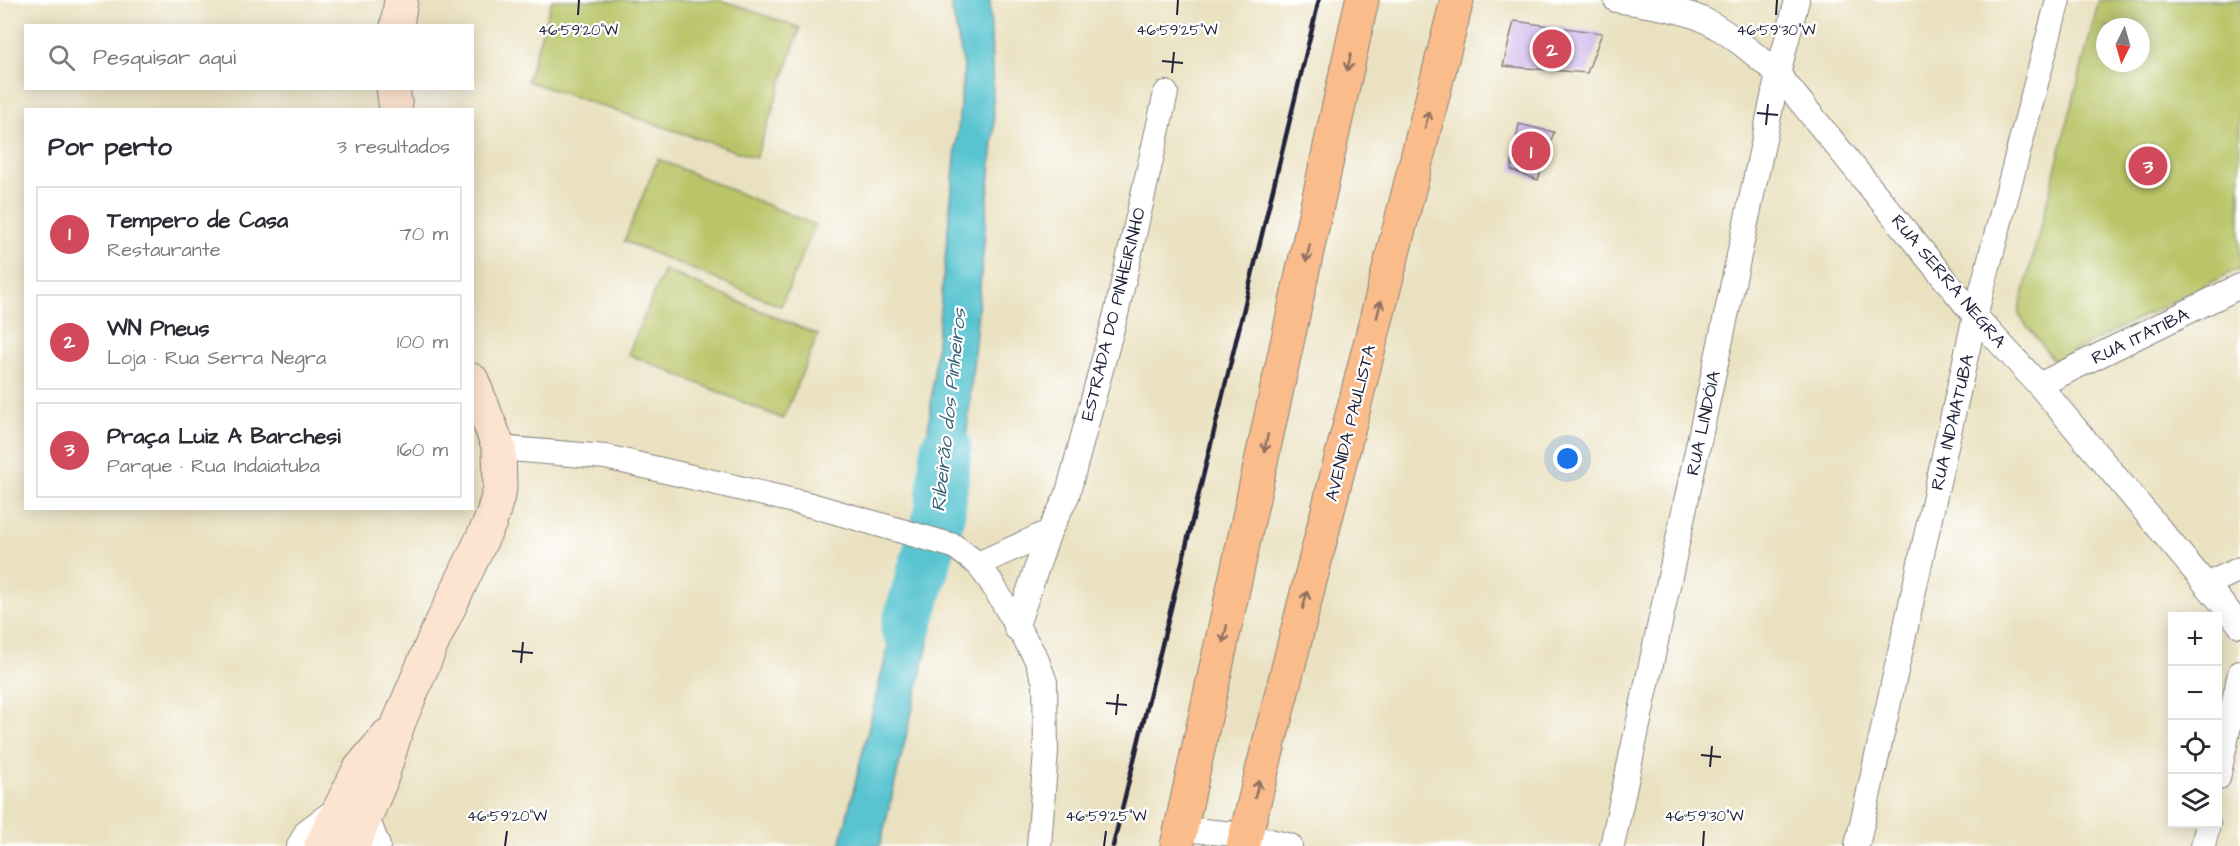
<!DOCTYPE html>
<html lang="pt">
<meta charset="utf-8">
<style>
:root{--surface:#fff;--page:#f7f7f7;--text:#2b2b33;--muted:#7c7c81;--line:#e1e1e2;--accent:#d1495b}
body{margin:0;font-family:"Architects Daughter",sans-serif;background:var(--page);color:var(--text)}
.controls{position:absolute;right:18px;bottom:18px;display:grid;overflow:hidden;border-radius:0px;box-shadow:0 3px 15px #0003}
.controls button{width:54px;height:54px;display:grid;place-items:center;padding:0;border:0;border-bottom:2px solid var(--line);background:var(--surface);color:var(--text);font:30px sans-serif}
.compass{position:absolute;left:2096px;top:18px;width:54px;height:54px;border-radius:50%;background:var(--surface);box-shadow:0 3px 15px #0003;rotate:185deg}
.you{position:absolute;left:1568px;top:459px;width:21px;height:21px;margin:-15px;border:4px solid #fff;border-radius:50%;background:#1a73e8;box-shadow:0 0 0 9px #1a73e833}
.badge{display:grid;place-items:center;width:39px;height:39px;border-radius:50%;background:var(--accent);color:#fff;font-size:20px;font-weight:700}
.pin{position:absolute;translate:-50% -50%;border:3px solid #fff;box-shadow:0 2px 6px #0006}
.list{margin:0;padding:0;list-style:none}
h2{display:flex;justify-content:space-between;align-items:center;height:78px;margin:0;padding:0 24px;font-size:26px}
h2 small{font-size:20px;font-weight:400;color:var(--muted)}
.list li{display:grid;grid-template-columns:39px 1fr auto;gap:18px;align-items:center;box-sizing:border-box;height:96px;margin:0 12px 12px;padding:0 12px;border:2px solid var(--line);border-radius:0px}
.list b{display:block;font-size:22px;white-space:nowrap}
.list p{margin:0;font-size:20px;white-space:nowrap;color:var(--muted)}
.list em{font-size:20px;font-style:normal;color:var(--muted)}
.icon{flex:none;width:33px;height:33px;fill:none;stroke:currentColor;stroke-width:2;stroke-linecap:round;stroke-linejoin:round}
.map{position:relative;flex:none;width:2240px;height:846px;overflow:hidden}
.search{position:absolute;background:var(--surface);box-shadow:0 3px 15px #0003;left:24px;top:24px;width:450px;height:66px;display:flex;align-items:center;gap:15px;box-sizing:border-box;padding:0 21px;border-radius:0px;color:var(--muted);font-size:22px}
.panel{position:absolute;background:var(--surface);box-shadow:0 3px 15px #0003;left:24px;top:108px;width:450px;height:402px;border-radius:0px}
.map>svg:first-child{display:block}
.green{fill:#b9c567;stroke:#6e7451;stroke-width:1.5;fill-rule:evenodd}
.water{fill:#58c4d0;stroke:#3d7386;stroke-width:1.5}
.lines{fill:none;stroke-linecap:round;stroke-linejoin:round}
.river{stroke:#58c4d0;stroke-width:51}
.building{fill:#cdb0ea}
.minor-casing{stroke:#86827e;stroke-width:26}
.secondary-casing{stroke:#86827e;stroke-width:35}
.primary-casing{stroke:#86827e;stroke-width:35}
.minor{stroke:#fff;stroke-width:24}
.secondary{stroke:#fde4d0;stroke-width:33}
.primary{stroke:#f9bc8a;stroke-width:33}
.rail{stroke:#22223b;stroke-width:4.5}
.oneway{stroke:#8e6f62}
.ticks{fill:none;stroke:#22223b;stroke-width:2}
.labels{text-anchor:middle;stroke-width:4.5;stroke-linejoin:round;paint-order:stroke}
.street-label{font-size:18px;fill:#22223b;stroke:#fff}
.water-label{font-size:20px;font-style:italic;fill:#386377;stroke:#fff}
.ticks-label{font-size:15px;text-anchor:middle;fill:#22223b;stroke:#fff;stroke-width:4.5;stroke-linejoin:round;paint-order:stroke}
</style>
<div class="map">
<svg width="2240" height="846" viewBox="0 0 2240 846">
<rect width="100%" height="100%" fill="#fff"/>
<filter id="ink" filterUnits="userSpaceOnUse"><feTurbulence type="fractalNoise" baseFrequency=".0167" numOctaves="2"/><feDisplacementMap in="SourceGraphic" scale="12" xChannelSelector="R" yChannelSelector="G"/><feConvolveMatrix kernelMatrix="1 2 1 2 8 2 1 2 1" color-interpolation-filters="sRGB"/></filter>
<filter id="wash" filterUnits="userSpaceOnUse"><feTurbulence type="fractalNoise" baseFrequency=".008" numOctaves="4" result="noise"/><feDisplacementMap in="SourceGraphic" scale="24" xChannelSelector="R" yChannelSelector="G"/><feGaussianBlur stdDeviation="1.35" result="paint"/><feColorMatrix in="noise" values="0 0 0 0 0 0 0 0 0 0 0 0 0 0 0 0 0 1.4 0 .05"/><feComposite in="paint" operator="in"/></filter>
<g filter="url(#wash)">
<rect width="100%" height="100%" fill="#eae1c0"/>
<path class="green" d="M552,0H721L800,28L756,158L527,81Z
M2099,0H2240V268L2054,361L2018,314ZM2105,27H2141V63H2105Z
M658,159L815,225L781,306L624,241Z
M664,270L818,335L783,419L628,354Z"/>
<path class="water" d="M950,0H990L994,130L959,521L920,514L964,67Z
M911,552L944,576L880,846H840Z"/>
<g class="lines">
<path class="river" d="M906,628L940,512L946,448"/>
</g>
<g id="blocks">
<path class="building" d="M1514,21L1602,33L1587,73L1503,66Z
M1519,124L1554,132L1538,180L1511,170Z"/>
</g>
</g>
<g filter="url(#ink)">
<use href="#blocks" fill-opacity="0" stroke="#86827e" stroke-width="1.5"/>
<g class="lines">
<defs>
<path id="minor" d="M1616,0C1644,5 1676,8 1702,19C1728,31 1757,56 1778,74L1975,316L2039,385L2240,625
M2039,385L2240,286
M499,448L606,457L811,505L954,546L978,564L991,582L1036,658L1045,682L1046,751L1039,846
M978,564L1049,532L1067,496L1117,310L1166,93
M2206,585L2240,569
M1016,628L1049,532
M2218,778L2240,673
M1182,829L1245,835L1290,846
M299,846L307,831L338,808L366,815L378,846
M1612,846L1778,74L1797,0
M1857,846L1975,316L2058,0
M2203,846L2208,824"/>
<path id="secondary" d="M397,26L401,0
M393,88L396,110
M321,846L359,770L388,735
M353,846L380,783L399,722L434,639L491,520L500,489L499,448L472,380"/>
<path id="primary" d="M1177,846L1362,0
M1243,846L1457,0"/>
</defs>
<use href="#minor" class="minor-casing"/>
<use href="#secondary" class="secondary-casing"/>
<use href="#primary" class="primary-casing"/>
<use href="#minor" class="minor"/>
<use href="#secondary" class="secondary"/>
<use href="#primary" class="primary"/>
<path class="rail" d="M1113,846L1319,0"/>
</g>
<defs><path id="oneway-shaft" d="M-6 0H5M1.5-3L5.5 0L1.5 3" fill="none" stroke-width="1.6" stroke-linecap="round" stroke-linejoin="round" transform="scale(1.5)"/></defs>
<g class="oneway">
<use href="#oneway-shaft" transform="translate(1349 62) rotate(102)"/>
<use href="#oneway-shaft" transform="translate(1427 120) rotate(-76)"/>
<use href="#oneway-shaft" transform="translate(1308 253) rotate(102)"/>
<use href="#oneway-shaft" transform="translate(1379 309) rotate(-76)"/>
<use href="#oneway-shaft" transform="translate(1266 443) rotate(102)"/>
<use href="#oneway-shaft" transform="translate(1305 600) rotate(-76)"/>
<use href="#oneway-shaft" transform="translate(1225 634) rotate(102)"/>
<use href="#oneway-shaft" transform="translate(1257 789) rotate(-76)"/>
</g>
</g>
<path class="ticks" d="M578,15L579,0M1177,15L1178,0M1776,15L1777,0M1162,61L1183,63M1172,73L1174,52M1757,113L1778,115M1766,125L1768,104M512,651L533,653M521,663L523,642M1106,703L1127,705M1116,715L1118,694M1701,755L1721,757M1710,767L1712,746M505,846L507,831M1104,846L1106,831M1703,846L1704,831"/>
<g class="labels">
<g class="street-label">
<text transform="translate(1949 281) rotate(50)" y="6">RUA SERRA NEGRA</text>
<text transform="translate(1113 314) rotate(-76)" y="6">ESTRADA DO PINHEIRINHO</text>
<text transform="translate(2140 336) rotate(-26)" y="6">RUA ITATIBA</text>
<text transform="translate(1952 422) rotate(-77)" y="6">RUA INDAIATUBA</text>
<text transform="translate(1350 423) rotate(-76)" y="6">AVENIDA PAULISTA</text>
<text transform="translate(1703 423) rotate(-78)" y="6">RUA LINDÓIA</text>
</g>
<g class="water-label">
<text transform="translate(948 410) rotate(-84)" y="7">Ribeirão dos Pinheiros</text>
</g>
</g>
<g class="ticks-label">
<text x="578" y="35">46°59'20"W</text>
<text x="1177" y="35">46°59'25"W</text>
<text x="1776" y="35">46°59'30"W</text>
<text x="507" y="821">46°59'20"W</text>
<text x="1106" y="821">46°59'25"W</text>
<text x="1704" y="821">46°59'30"W</text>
</g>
</svg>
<div class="controls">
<button>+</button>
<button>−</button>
<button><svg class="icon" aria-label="locate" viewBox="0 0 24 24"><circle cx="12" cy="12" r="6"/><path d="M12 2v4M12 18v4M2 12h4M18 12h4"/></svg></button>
<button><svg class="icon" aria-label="layers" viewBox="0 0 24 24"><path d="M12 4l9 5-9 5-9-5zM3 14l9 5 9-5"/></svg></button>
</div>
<svg class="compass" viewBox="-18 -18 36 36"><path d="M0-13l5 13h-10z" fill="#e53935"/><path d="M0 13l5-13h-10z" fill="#7c7c81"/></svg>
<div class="you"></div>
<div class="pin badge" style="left:1531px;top:151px">1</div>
<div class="pin badge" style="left:1552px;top:49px">2</div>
<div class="pin badge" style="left:2148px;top:166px">3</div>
<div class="search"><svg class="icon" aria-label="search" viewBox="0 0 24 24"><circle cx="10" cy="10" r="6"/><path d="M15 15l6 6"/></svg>Pesquisar aqui</div>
<section class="panel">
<h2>Por perto<small>3 resultados</small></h2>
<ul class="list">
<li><span class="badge">1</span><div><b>Tempero de Casa</b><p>Restaurante</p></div><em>70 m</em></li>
<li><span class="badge">2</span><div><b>WN Pneus</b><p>Loja · Rua Serra Negra</p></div><em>100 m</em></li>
<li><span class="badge">3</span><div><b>Praça Luiz A Barchesi</b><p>Parque · Rua Indaiatuba</p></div><em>160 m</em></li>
</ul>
</section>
</div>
